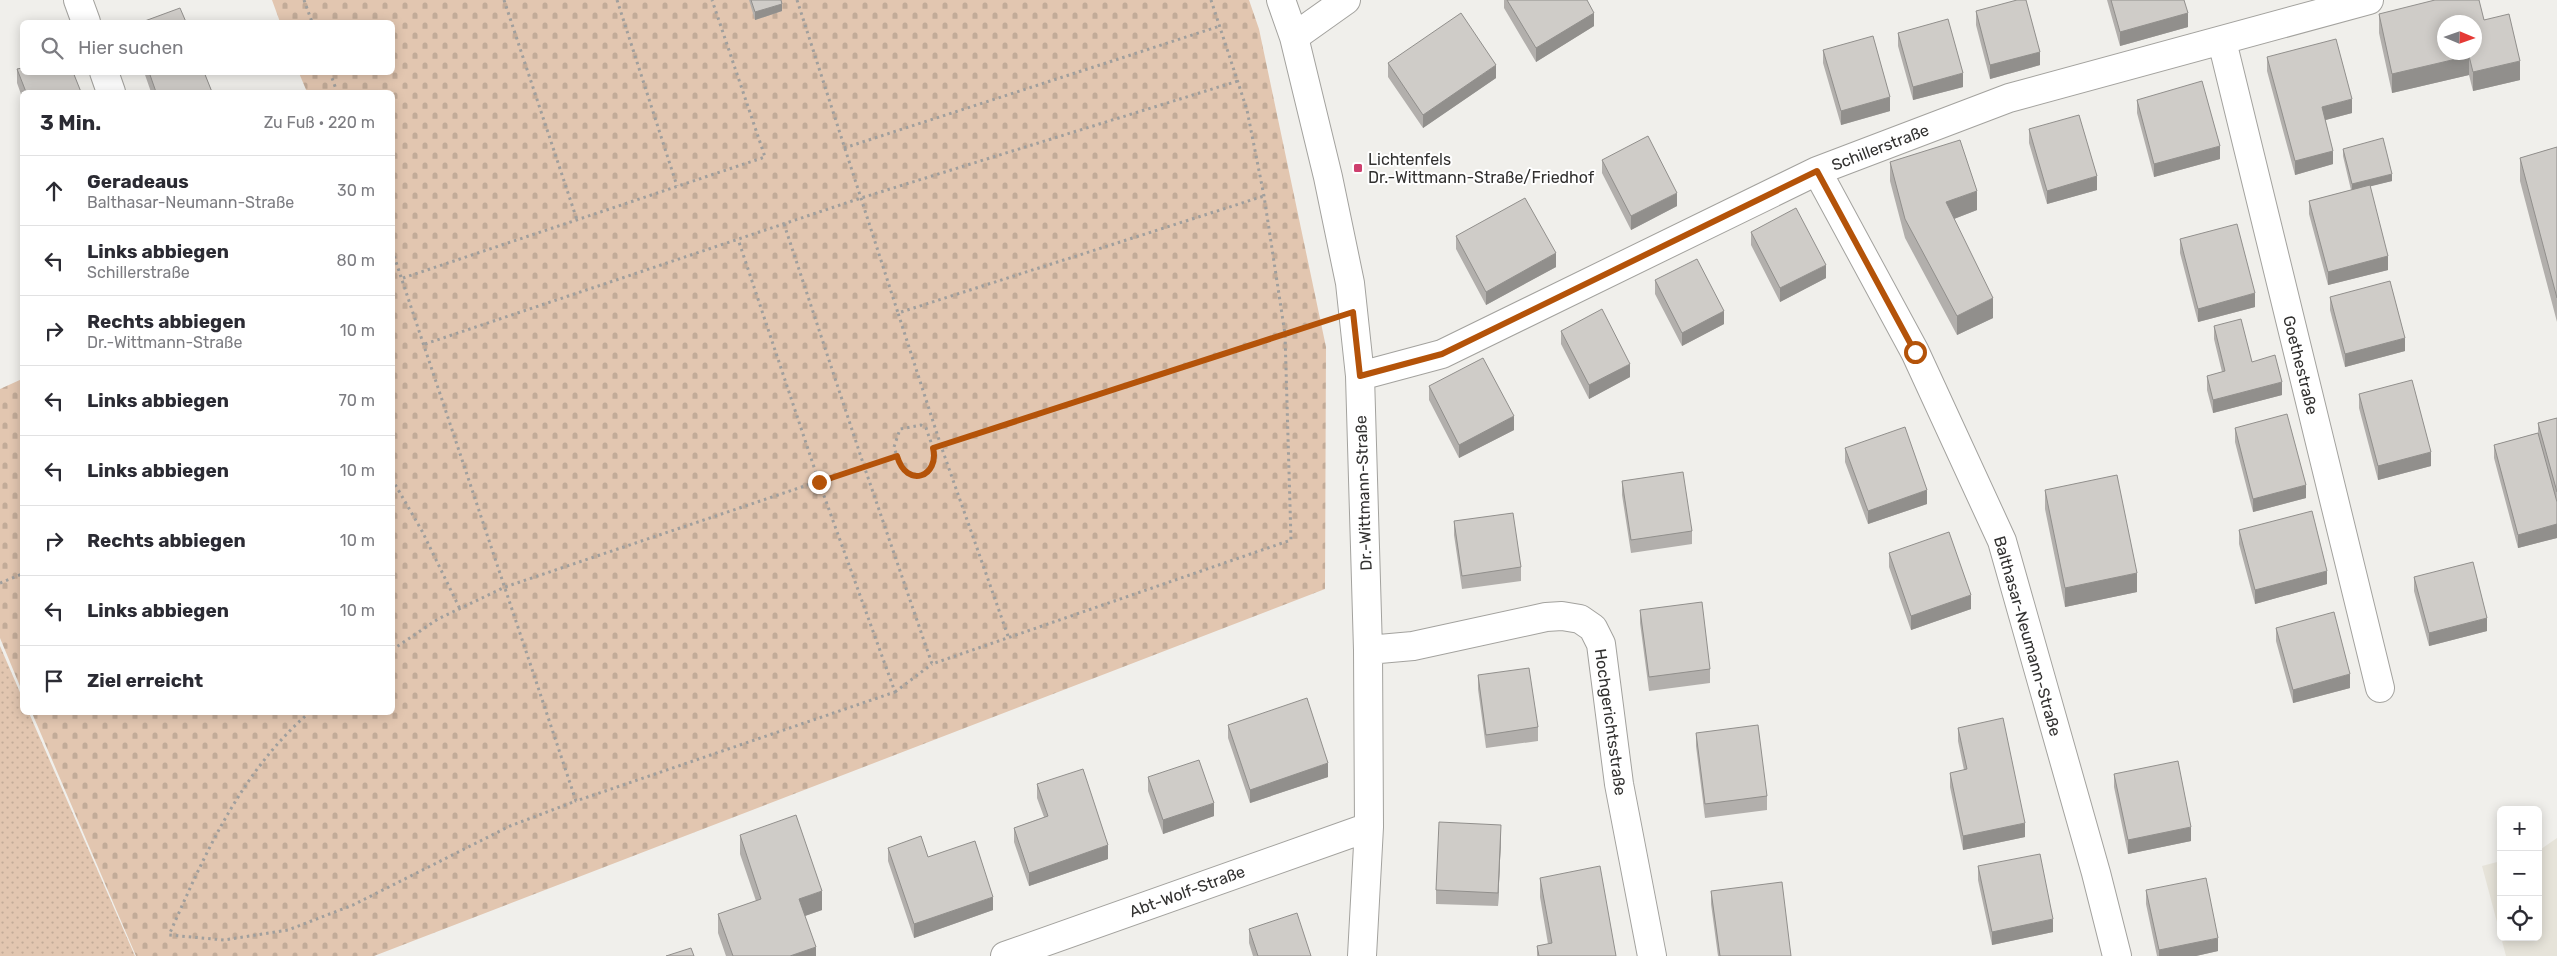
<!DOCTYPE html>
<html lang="de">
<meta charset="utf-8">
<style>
:root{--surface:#fff;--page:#f2f2f3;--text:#2b2b33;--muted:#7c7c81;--line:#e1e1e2}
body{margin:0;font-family:Rubik,sans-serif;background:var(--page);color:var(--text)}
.controls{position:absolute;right:15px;bottom:15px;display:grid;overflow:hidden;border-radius:8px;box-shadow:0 2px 12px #0003}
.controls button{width:45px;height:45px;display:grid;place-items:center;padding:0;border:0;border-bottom:1px solid var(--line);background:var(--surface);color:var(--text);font:25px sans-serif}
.compass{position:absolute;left:2437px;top:15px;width:45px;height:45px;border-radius:50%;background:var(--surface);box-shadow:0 2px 12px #0003;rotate:92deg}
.stop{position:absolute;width:15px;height:15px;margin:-11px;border:4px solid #b45309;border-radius:50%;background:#fff}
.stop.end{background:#b45309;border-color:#fff;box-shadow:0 1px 5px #0008}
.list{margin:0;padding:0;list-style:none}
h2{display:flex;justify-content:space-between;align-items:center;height:65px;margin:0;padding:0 20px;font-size:21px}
h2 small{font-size:16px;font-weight:400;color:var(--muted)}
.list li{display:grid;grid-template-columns:32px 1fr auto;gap:15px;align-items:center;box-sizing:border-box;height:70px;padding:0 20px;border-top:1px solid var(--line)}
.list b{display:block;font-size:19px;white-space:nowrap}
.list p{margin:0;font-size:16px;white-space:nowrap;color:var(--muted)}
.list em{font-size:16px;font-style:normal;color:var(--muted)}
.icon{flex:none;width:28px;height:28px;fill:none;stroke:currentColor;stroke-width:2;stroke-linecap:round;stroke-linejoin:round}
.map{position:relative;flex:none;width:2557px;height:956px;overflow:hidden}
.search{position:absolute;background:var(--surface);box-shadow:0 2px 12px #0003;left:20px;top:20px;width:375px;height:55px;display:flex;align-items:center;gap:12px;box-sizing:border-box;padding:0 18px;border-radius:8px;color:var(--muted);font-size:19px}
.panel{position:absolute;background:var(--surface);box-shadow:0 2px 12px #0003;left:20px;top:90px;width:375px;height:625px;border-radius:8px}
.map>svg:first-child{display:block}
.built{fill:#e6e3d9}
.grass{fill:url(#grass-dots)}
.cemetery{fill:url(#cemetery-stones)}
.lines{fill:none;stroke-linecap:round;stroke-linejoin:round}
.minor-casing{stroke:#a3a29e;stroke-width:30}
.path{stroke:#a09f9d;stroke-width:3;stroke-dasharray:2.5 4;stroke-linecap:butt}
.minor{stroke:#fff;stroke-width:28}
.wall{fill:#b2afac}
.shaded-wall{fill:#918f8c}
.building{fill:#cfccc8;stroke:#918f8c;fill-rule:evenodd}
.route{stroke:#b45309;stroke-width:6}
.poi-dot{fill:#ce406e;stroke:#fff;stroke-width:2}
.labels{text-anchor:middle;stroke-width:4;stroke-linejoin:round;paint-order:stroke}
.street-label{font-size:16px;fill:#323130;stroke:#fff}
.poi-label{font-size:16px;fill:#323130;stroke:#fff;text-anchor:start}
</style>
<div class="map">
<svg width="2557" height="956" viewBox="0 0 2557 956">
<defs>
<pattern id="grass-dots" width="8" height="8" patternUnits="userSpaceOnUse" patternTransform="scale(1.25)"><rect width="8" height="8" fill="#e2c6b0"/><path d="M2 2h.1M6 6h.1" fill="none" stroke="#c2ab98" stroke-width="1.8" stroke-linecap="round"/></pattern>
<pattern id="cemetery-stones" width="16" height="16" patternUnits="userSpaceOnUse" patternTransform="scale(1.25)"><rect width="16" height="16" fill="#e2c6b0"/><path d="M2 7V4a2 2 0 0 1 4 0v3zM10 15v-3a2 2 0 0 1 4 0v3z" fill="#c2ab98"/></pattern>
</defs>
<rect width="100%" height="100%" fill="#f0efeb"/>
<path class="built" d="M2557,838V956H2506L2501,937H2538V851Z
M2501,861V937L2482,866Z"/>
<path class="grass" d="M0,646L22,697V712L29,713L135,956H0Z"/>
<path class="cemetery" d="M272,0H1249L1259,29L1326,347L1325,589L374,956H136L32,713L392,712V92H307L299,73L392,72V22H280Z
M22,379V691L0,638V389Z"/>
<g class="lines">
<defs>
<path id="minor" d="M78,0L86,22
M1281,0L1294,37L1328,177L1350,283L1360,376L1368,650L1369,827L1362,956
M1294,37L1346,0
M2222,41L2380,688
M104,72L111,92
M1817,171L1915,352L2002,541L2096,873L2117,956
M1360,376L1442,354L1817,171L2009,98L2369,0
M1368,650L1413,646L1546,617L1562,616L1580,619L1593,628L1601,644L1619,784L1652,956
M1005,956L1369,827"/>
</defs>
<use href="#minor" class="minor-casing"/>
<path class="path" d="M304,0L312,22
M504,0L577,220
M617,0L677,186
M797,0L898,313
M330,72L337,92
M844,148L1220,26
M784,224L864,466L897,456L894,447L900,429L921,425L926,428L933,448L1319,322
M392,250L576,801L895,692L819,482L738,239
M403,278L765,157L712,0
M425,344L861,198L1238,81
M897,456C907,490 940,476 933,448
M392,479L422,531L460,609
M0,583L22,574
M1008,636L941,446L898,313L1264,196
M392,650L438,619L505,587L864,466L932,664L1291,540L1285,334L1264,196L1247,110L1211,0
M895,692L932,664
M310,712C241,771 205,854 169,935L224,940L288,930L353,905L510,826L576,801"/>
<use href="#minor" class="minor"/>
</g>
<path class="wall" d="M749,0H781L782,11L755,20Z
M1504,0H1587L1594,26L1536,62L1504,8Z
M2107,0H2184L2188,27L2120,46Z
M1976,11L2040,65L1990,79L1976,25Z
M2379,14L2484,20L2520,80L2473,91L2469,75L2392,93L2379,33Z
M1898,33L1963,87L1913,100L1898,46Z
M1823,50L1890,111L1841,125L1823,63Z
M2267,57L2352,113L2325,120L2333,164L2295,175L2267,71Z
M1388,63L1496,78L1423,128L1388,77Z
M17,69L81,92H22V97L17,83Z
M144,72H204L212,92H151Z
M2137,100L2220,159L2154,177L2137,113Z
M2029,129L2097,190L2047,204L2029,143Z
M2557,147V322L2520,181V158Z
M2343,149L2392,181L2370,186L2388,270L2328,285L2309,214V201L2351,190L2343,156Z
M1602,160L1677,206L1631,230L1602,173Z
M1890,162L1977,210L1954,219L1993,318L1957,335L1905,238L1890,181Z
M1751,232L1826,278L1780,302L1751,245Z
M1456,236L1556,267L1486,305L1456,249Z
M2180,239L2255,307L2198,322L2180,253Z
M1655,280L1724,324L1682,346L1655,294Z
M2330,297L2405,351L2345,367L2330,310Z
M2214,326L2252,362L2282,395L2213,413L2207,390V376L2222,372L2214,339Z
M1561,331L1630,377L1589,399L1561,344Z
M1429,386L1514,430L1459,458L1429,400Z
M2359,394L2431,466L2378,480L2359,408Z
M2557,418V538L2518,548L2494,458V445L2538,433V423Z
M2235,428L2306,498L2253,512L2235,442Z
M1845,448L1927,504L1868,524L1845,462Z
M1622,481L1692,531V544L1631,553L1622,495Z
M2045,490L2137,592L2065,607L2045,509Z
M1454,521L1521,567V581L1462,589L1454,535Z
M2239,530L2327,584L2255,604L2239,544Z
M1889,553L1971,609L1911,630L1889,567Z
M2414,577L2487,631L2429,646L2414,591Z
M1640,610L1710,669V683L1649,691L1640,623Z
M2276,628L2350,688L2293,703L2276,641Z
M1478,675L1538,727V741L1486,748L1478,689Z
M1228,725L1328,777L1250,803L1228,738Z
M1958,728L2025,837L1963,850L1950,787V773L1964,770L1958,741Z
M1696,733L1767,796V810L1705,818L1696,746Z
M2114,774L2191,841L2128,854L2114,787Z
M1148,777L1214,816L1163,834L1148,791Z
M1037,784L1108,859L1029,886L1014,842V828L1044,817L1037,798Z
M740,835L822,910L805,916L816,956H726L718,933V914L756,901L740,854Z
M1501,838L1498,906L1436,904V890Z
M888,848L928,857L993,910L914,938L888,861Z
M1978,866L2053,932L1992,945L1978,880Z
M1540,878L1616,956H1537V946L1548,944L1540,897Z
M2146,890L2218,951L2196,956H2157L2146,904Z
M1711,891L1791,956H1718L1711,904Z
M1249,929L1311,956H1253L1249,943Z"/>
<path class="shaded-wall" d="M782,4V11L755,20V12Z
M1594,13V26L1536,62V48Z
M2188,13V27L2120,46V32Z
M2040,52V65L1990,79V65Z
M2469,56V75L2392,93V74Z
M2520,61V80L2473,91V72Z
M1496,65V78L1423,128V115Z
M1963,73V87L1913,100V87Z
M1890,97V111L1841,125V111Z
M2352,99V113L2322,121V107Z
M2220,146V159L2154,177V164Z
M2333,151V164L2295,175V161Z
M2392,174V181L2352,191V184Z
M2097,176V190L2047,204V191Z
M1977,191V210L1946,222V202Z
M1677,193V206L1631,230V216Z
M1556,253V267L1486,305V292Z
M2388,256V270L2328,285V272Z
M1826,265V278L1780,302V288Z
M2255,293V307L2198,322V309Z
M1993,298V318L1957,335V316Z
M1724,311V324L1682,346V333Z
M2405,338V351L2345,367V354Z
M1630,364V377L1589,399V385Z
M2282,382V395L2213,413V400Z
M1514,416V430L1459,458V445Z
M2431,452V466L2378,480V466Z
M2306,485V498L2253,512V499Z
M1927,490V504L1868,524V511Z
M2557,524V538L2518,548V535Z
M2327,571V584L2255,604V590Z
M2137,573V592L2065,607V588Z
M1971,595V609L1911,630V616Z
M2487,618V631L2429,646V633Z
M2350,674V688L2293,703V690Z
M1328,763V777L1250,803V790Z
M1214,803V816L1163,834V820Z
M2025,823V837L1963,850V836Z
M1501,825V838L1498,906V893Z
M2191,827V841L2128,854V840Z
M1108,845V859L1029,886V873Z
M822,891V910L799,918V899Z
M993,897V910L914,938V924Z
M2053,919V932L1992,945V932Z
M2218,938V951L2196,956H2159V950Z
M816,947V956H790Z"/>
<path class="building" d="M751,0H781L782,4L755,12Z
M1507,0H1587L1594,13L1536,48Z
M2017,0H2026L2040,52L1990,65L1976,11Z
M2111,0H2184L2188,13L2120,32Z
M2435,0H2479L2484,20L2509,14L2520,61L2473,72L2469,56L2392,74L2379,14ZM2444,22H2474V52H2444Z
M180,8L186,22H142Z
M1461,13L1496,65L1423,115L1388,63Z
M1948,19L1963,73L1913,87L1898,33Z
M1873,36L1890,97L1841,111L1823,50Z
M2336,39L2352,99L2322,107L2333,151L2295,161L2267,57Z
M22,68V72H73L81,92H26L17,69Z
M149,72H204L212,92H156Z
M2202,81L2220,146L2154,164L2137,100Z
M2079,115L2097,176L2047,191L2029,129Z
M1648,136L1677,193L1631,216L1602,160Z
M2383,138L2392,174L2352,184L2343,149Z
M1960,140L1977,191L1946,202L1993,298L1957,316L1905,219L1890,162Z
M2557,147V298L2520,158Z
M2370,185L2388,256L2328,272L2309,201Z
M1525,198L1556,253L1486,292L1456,236Z
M1796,208L1826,265L1780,288L1751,232Z
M2237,224L2255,293L2198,309L2180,239Z
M1697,259L1724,311L1682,333L1655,280Z
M2390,281L2405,338L2345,354L2330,297Z
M1602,309L1630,364L1589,385L1561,331Z
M2241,319L2252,362L2275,355L2282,382L2213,400L2207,376L2225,371L2214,326Z
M1483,358L1514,416L1459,445L1429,386Z
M2412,380L2431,452L2378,466L2359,394Z
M2287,414L2306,485L2253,499L2235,428Z
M2557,418V492L2538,423Z
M1905,427L1927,490L1868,511L1845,448Z
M2538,433L2557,502V524L2518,535L2494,445Z
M1683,472L1692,531L1631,540L1622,481Z
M2117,475L2137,573L2065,588L2045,490Z
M2312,511L2327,571L2255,590L2239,530Z
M1513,513L1521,567L1462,576L1454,521Z
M1949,532L1971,595L1911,616L1889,553Z
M2473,562L2487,618L2429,633L2414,577Z
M1702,602L1710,669L1649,677L1640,610Z
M2334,612L2350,674L2293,690L2276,628Z
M1529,668L1538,727L1486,735L1478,675Z
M1307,698L1328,763L1250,790L1228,725Z
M2003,718L2025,823L1963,836L1950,773L1967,769L1958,728Z
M1758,725L1767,796L1705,804L1696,733Z
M1199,760L1214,803L1163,820L1148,777Z
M2178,761L2191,827L2128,840L2114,774Z
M1083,769L1108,845L1029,873L1014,828L1048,816L1037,784Z
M796,815L822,891L799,899L816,947L790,956H733L718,914L761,899L740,835Z
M1439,822L1501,825L1498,893L1436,890Z
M921,836L928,857L975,841L993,897L914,924L888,848Z
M2040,854L2053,919L1992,932L1978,866Z
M1600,866L1616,956H1539L1537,946L1552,943L1540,878Z
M2206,878L2218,938L2159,950L2146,890Z
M1782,882L1791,956H1720L1711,891Z
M1297,913L1311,956H1258L1249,929Z
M691,948L694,956H666Z"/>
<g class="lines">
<path class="route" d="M819,482L897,456C907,490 940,476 933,448L1353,312L1360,376L1442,354L1817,171L1915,352"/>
</g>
<rect class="poi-dot" x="1353" y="163" width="10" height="10" rx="2.5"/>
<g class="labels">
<g class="street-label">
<text transform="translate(1880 147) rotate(-21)" y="6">Schillerstraße</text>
<text transform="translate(2301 365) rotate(76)" y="6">Goethestraße</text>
<text transform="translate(1363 493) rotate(-92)" y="6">Dr.-Wittmann-Straße</text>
<text transform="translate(2028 636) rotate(74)" y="6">Balthasar-Neumann-Straße</text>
<text transform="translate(1611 722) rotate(82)" y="6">Hochgerichtsstraße</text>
<text transform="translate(1187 891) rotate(-20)" y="6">Abt-Wolf-Straße</text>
</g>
<g class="poi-label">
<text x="1368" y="165">Lichtenfels<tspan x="1368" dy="18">Dr.-Wittmann-Straße/Friedhof</tspan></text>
</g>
</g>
</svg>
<div class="controls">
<button>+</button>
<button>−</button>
<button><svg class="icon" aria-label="locate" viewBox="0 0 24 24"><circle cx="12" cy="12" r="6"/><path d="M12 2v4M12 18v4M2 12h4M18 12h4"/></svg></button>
</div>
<svg class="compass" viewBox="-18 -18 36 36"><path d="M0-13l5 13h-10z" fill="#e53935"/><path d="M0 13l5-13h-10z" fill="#7c7c81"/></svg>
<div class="stop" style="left:1915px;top:352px"></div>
<div class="stop end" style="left:819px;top:482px"></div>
<div class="search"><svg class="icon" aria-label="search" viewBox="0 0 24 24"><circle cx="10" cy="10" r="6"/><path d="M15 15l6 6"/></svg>Hier suchen</div>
<section class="panel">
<h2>3 Min.<small>Zu Fuß · 220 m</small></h2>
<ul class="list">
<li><svg class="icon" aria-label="ahead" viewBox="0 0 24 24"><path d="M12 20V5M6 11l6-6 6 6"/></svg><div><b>Geradeaus</b><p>Balthasar-Neumann-Straße</p></div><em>30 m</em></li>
<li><svg class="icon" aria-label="left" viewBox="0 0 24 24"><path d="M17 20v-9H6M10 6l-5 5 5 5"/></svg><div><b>Links abbiegen</b><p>Schillerstraße</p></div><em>80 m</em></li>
<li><svg class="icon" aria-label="right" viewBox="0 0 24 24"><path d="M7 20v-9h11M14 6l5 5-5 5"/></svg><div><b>Rechts abbiegen</b><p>Dr.-Wittmann-Straße</p></div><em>10 m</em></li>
<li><svg class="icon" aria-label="left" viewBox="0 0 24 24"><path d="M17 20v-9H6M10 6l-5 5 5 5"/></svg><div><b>Links abbiegen</b></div><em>70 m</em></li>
<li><svg class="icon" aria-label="left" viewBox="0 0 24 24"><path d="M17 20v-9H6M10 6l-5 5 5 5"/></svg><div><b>Links abbiegen</b></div><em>10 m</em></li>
<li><svg class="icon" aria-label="right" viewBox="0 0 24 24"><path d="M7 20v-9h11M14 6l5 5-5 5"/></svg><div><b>Rechts abbiegen</b></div><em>10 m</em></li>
<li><svg class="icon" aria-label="left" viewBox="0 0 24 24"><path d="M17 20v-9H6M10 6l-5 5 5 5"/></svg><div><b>Links abbiegen</b></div><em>10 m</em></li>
<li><svg class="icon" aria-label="arrive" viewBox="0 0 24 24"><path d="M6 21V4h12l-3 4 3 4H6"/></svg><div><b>Ziel erreicht</b></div></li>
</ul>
</section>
</div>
